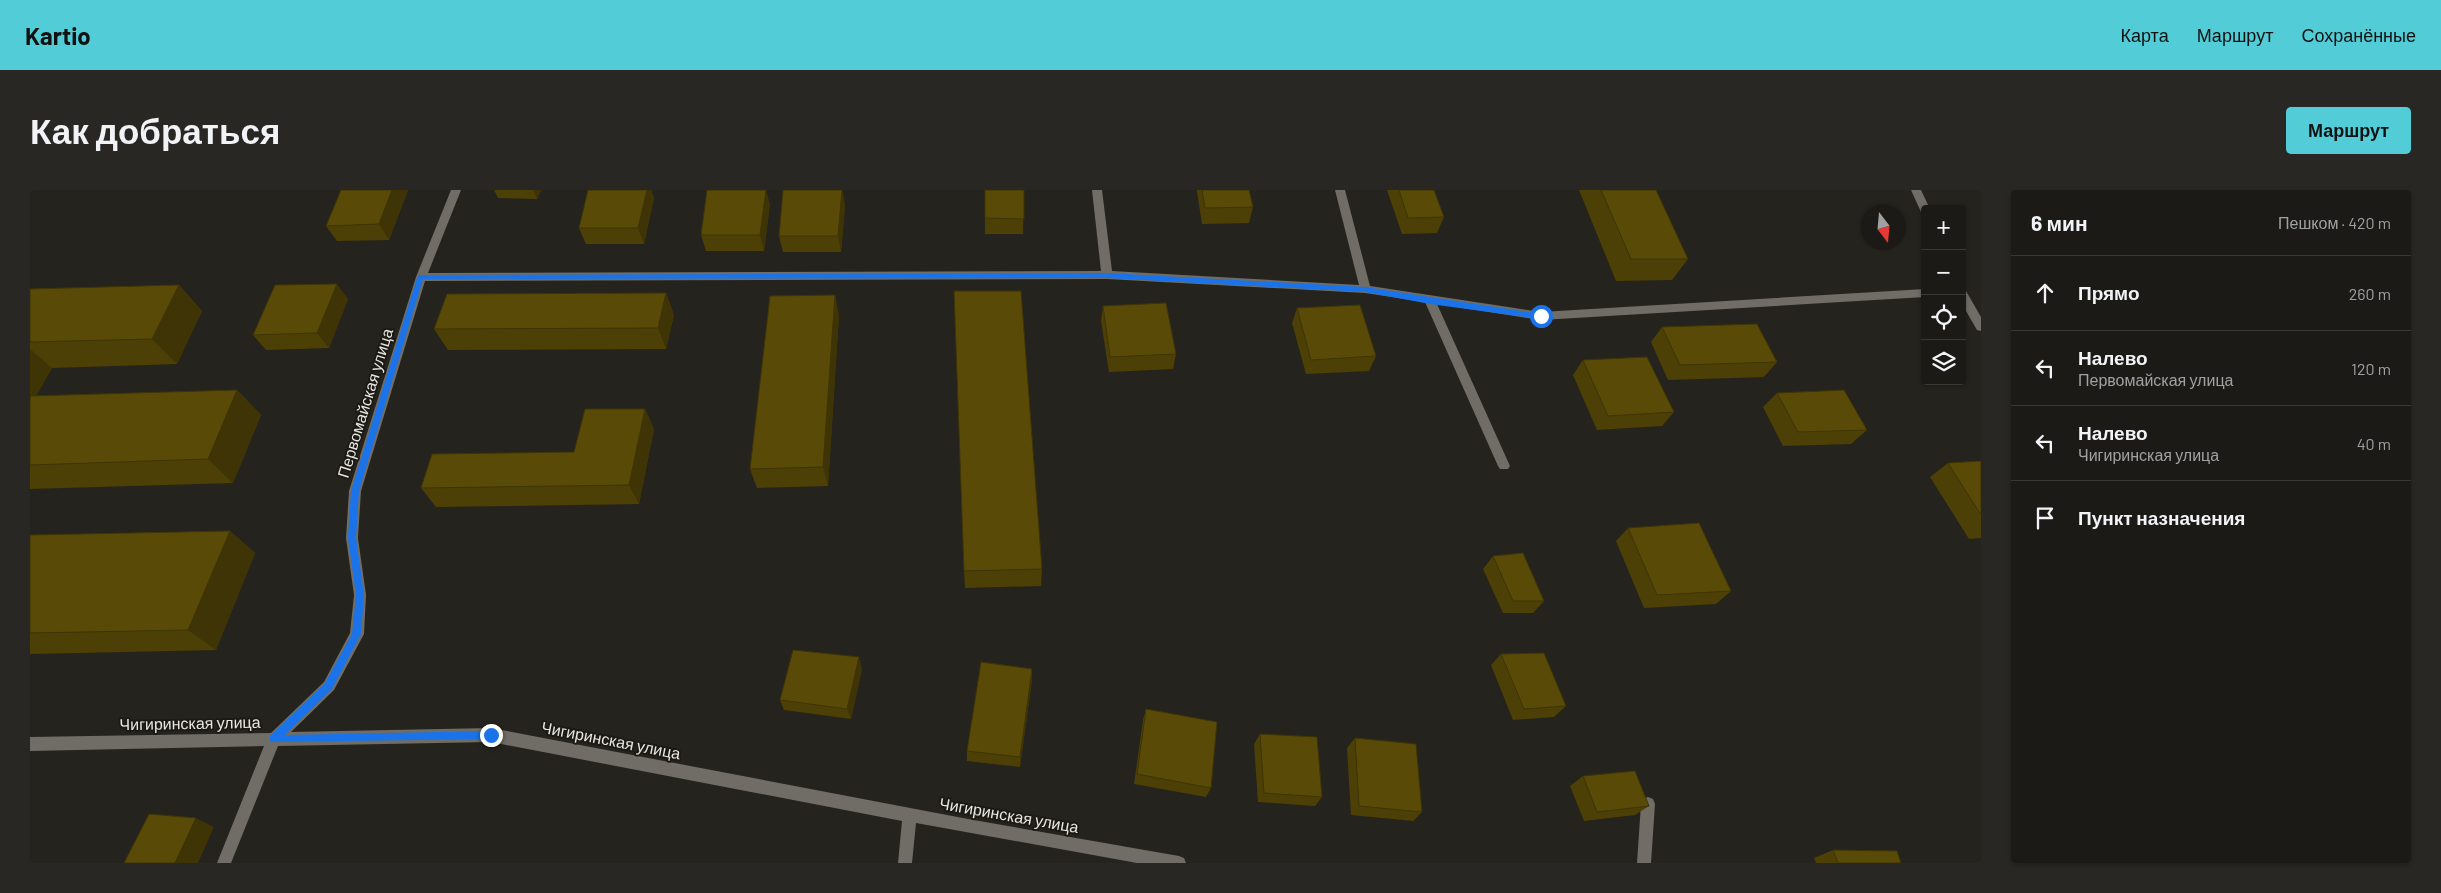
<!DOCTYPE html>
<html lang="ru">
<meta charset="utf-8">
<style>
:root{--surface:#1c1a16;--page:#292723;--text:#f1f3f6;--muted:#a0a1a1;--line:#3a3835;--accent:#52ccd6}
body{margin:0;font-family:Barlow,sans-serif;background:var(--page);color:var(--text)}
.controls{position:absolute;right:15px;top:15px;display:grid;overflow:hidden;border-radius:5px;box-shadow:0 1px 4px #0004}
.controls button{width:45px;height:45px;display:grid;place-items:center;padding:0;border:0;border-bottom:1px solid var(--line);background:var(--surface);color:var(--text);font:25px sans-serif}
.compass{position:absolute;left:1831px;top:15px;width:45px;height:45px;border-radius:50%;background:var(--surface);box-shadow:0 1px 4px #0004;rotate:164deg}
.stop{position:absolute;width:15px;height:15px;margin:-11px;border:4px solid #1a73e8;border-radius:50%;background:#fff}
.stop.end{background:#1a73e8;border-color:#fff;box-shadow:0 1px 5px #0008}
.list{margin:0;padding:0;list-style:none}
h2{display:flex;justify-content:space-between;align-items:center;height:65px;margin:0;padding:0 20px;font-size:21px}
h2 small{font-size:16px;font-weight:400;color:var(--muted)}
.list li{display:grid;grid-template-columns:32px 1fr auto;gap:15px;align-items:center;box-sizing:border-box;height:75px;padding:0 20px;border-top:1px solid var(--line)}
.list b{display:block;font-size:19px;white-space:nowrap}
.list p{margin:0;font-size:16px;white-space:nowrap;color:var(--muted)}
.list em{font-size:16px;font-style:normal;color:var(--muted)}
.icon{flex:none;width:28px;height:28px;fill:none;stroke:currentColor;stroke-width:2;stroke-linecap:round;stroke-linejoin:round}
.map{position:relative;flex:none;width:1951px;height:673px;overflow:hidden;border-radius:5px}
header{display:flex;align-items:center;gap:30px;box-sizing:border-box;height:70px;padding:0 25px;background:var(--accent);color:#111}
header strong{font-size:24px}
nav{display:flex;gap:28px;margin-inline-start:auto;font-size:18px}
.intro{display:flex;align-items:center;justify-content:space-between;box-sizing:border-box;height:120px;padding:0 30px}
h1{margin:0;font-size:35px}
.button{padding:12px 22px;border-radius:5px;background:var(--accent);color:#111;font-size:18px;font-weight:700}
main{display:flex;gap:30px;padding:0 30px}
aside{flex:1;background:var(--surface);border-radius:5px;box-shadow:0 1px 4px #0004}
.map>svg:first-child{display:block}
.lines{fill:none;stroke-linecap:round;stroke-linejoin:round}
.minor{fill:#6f6d65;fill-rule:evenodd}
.wall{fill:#4d4006}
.shaded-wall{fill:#3e3405}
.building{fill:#594b07;stroke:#3e3405}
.route{fill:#1a73e8}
.labels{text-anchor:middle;stroke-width:4;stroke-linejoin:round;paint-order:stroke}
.street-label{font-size:16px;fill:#e7e6e1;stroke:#1c1a14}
</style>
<header>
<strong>Kartio</strong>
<nav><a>Карта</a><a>Маршрут</a><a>Сохранённые</a></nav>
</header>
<div class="intro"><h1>Как добраться</h1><a class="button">Маршрут</a></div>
<main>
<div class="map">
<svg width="1951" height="673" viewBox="0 0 1951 673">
<rect width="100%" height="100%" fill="#25231d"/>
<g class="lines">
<path class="minor" d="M421,0H431L398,83L1071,81L1062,0H1072L1082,81L1329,95L1305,0H1315L1340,96L1511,122L1895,99V107L1511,130L1407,114L1480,276L1478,279H1470L1468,276L1395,112L1335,103L1077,89L395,91L331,301L328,348L336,405L334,444L304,500L261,542L461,538L938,629L1149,666L1154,668L1156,673H1107L886,633L882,673H868L872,631L461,552L248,556L201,673H187L234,556L0,561V547L241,543L294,492L320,443L324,405L316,348L319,301L386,87Z
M1881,0H1891L1900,19H1895V22H1891Z
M1932,100L1936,101L1951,127V141L1947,140L1932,114Z
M1618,607L1623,609L1625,614L1621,673H1607L1611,614L1613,609Z"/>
</g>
<path class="wall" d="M311,0H378L359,50L307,51L296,36Z
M464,0H511L507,9L468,8Z
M558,0H621L624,8L614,54H556L549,38Z
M812,0L815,16L811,62H753L749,46Z
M994,0L993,44H955V28Z
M1167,0H1219L1223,17L1219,33L1172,34L1167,2Z
M1357,0H1404L1414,27L1407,43L1372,44Z
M1549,0H1626L1658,69L1642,90L1586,91Z
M740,14L734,61H676L671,45Z
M149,95L172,121L147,174L22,178L6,206L207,200L231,225L203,293L0,299V99Z
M636,103L644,125L636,159L418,160L404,139Z
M805,105L809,126L798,296L727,298L720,279Z
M318,109L299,158L236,160L223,145Z
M1073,116L1146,164L1143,179L1079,182L1071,131Z
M1267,118L1346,166L1339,181L1276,184L1262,133Z
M1632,137L1747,172L1734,187L1638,190L1621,152Z
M1553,170L1644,222L1632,236L1567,240L1543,185Z
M1747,203L1837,240L1821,254L1753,256L1733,217Z
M615,219L624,239L609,314L406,317L391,298L544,262Z
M1951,271V348L1939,349L1900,287L1918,273Z
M1598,338L1701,401L1686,414L1614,418L1586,351Z
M200,341L225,363L186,460L0,464V345Z
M1463,366L1514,411L1503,423H1473L1453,379Z
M1012,379L1011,396L935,398L934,381Z
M1471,464L1536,516L1524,527L1483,530L1461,475Z
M832,479L821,529L754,520L750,510Z
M1002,479V490L990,577L937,571V561Z
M1116,519L1181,598L1176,607L1104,594L1113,530Z
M1230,544L1292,607L1285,616L1228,612L1224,554Z
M1325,548L1392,622L1383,631L1321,625L1317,558Z
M1553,586L1619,616L1605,625L1554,631L1540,596Z
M1803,660L1871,673H1786L1784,668Z"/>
<path class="shaded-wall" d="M362,0H378L359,50L349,34Z
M503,0H511L507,9Z
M617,0H621L624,8L614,54L608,38Z
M736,0L740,14L734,61L730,45Z
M812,0L815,16L811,62L808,46Z
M307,94L318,109L299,158L287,143Z
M149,95L172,121L147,174L122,149Z
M636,103L644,125L636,159L628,138Z
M805,105L809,126L798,296L793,277Z
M0,159L22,178L0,217Z
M207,200L231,225L203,293L178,269Z
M615,219L624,239L609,314L599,295Z
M200,341L225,363L186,460L158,440Z
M829,467L832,479L821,529L817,519Z
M1002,479V490L990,577V567Z
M166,628L184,637L168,673H145Z"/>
<path class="building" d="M311,0H362L349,34L296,36Z
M558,0H617L608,38H549Z
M677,0H736L730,45H671Z
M753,0H812L808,46H749Z
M955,0H994V29L955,28Z
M1172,0H1219L1223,17L1175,18Z
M1369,0H1404L1414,27L1378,28Z
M1571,0H1626L1658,69H1601Z
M307,94L287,143L223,145L245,95Z
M149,95L122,149L0,152V99Z
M924,101H991L1012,379L934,381Z
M636,103L628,138L404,139L417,104Z
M805,105L793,277L720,279L740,106Z
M1136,113L1146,164L1080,167L1073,116Z
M1330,115L1346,166L1281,170L1267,118Z
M1727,134L1747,172L1650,175L1632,137Z
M1617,167L1644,222L1578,226L1553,170Z
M207,200L178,269L0,275V206Z
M1814,200L1837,240L1768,242L1747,203Z
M555,219H615L599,295L391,298L402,264L544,262Z
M1951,271V325L1918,273Z
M1669,333L1701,401L1627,405L1598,338Z
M200,341L158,440L0,443V345Z
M1493,363L1514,411H1483L1463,366Z
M763,460L829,467L817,519L750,510Z
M1514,463L1536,516L1494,519L1471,464Z
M951,472L1002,479L990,567L937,561Z
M1116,519L1187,532L1181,598L1107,584Z
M1230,544L1287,547L1292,607L1234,603Z
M1325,548L1386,554L1392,622L1329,616Z
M1605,581L1619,616L1567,622L1553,586Z
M119,624L166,628L145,673H94Z
M1803,660L1867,661L1871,673H1808Z"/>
<path class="route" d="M1077,83L1335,97L1511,124L1515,126L1511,129L1400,114L1335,102L1077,88L393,89L329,301L326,348L334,405L331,444L302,499L255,545L461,541L465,545L461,549L240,552V546L295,493L322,444L326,405L318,348L321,301L388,85Z"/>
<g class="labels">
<g class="street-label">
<text transform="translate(335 213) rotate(-73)" y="6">Первомайская улица</text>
<text transform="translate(160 533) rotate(-1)" y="6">Чигиринская улица</text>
<text transform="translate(581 550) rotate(11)" y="6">Чигиринская улица</text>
<text transform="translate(979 625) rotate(10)" y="6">Чигиринская улица</text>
</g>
</g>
</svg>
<div class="controls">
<button>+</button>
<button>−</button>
<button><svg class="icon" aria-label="locate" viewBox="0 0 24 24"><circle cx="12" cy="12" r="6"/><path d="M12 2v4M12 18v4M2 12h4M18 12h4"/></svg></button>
<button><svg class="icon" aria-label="layers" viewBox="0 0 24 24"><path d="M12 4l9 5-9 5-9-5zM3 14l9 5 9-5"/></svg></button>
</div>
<svg class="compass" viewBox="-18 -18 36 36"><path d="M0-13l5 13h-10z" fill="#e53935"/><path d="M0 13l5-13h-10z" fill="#a0a1a1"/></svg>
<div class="stop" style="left:1511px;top:126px"></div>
<div class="stop end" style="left:461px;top:545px"></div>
</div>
<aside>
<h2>6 мин<small>Пешком · 420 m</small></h2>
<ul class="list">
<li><svg class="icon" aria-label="ahead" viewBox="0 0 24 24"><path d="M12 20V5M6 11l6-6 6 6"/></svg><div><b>Прямо</b></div><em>260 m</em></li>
<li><svg class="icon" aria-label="left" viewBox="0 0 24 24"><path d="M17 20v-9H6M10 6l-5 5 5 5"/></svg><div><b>Налево</b><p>Первомайская улица</p></div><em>120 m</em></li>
<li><svg class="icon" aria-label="left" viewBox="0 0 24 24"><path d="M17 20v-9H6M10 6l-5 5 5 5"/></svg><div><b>Налево</b><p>Чигиринская улица</p></div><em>40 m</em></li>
<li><svg class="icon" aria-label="arrive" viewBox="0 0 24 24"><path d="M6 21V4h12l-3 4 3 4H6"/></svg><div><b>Пункт назначения</b></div></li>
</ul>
</aside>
</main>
